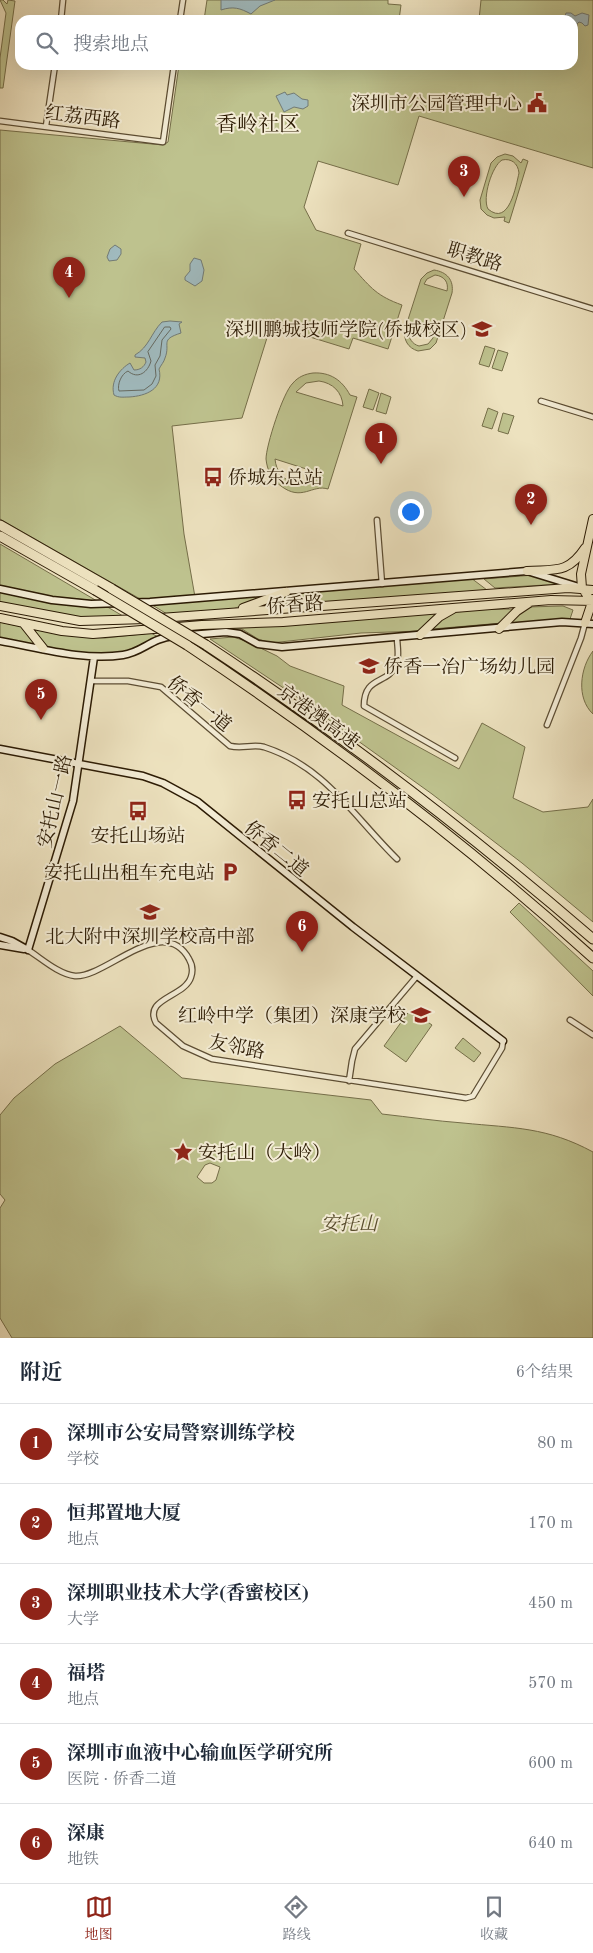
<!DOCTYPE html>
<html lang="zh">
<meta charset="utf-8">
<style>
:root{--surface:#fff;--page:#f2f2f3;--text:#1f2937;--muted:#747a83;--line:#e0e1e3;--accent:#8f2418}
body{margin:0;font-family:"Old Standard TT","Noto Serif SC",serif;background:var(--page);color:var(--text)}
.you{position:absolute;left:410px;top:511px;width:18px;height:18px;margin:-12px;border:4px solid #fff;border-radius:50%;background:#1a73e8;box-shadow:0 0 0 8px #1a73e833}
.badge{display:grid;place-items:center;width:32px;height:32px;border-radius:50%;background:var(--accent);color:#fff;font-size:16px;font-weight:700}
.pin{position:absolute;translate:-50% -41px;filter:drop-shadow(0 1px 2px #0008)}
.pin::after{content:'';position:absolute;top:26px;width:18px;height:15px;background:inherit;clip-path:polygon(0 0,100% 0,50% 100%)}
.list{margin:0;padding:0;list-style:none}
h2{display:flex;justify-content:space-between;align-items:center;height:65px;margin:0;padding:0 20px;font-size:21px}
h2 small{font-size:16px;font-weight:400;color:var(--muted)}
.list li{display:grid;grid-template-columns:32px 1fr auto;gap:15px;align-items:center;box-sizing:border-box;height:80px;padding:0 20px;border-top:1px solid var(--line)}
.list b{display:block;font-size:19px;white-space:nowrap}
.list p{margin:0;font-size:16px;white-space:nowrap;color:var(--muted)}
.list em{font-size:16px;font-style:normal;color:var(--muted)}
.icon{flex:none;width:28px;height:28px;fill:none;stroke:currentColor;stroke-width:2;stroke-linecap:round;stroke-linejoin:round}
.map{position:relative;flex:none;width:593px;height:1338px;overflow:hidden}
.search{position:absolute;background:var(--surface);box-shadow:0 5px 20px #0002;left:15px;right:15px;top:15px;height:55px;display:flex;align-items:center;gap:12px;box-sizing:border-box;padding:0 18px;border-radius:15px;color:var(--muted);font-size:19px}
.sheet{height:545px;background:var(--surface)}
nav{display:flex;justify-content:space-around;align-items:center;box-sizing:border-box;height:70px;border-top:1px solid var(--line);background:var(--surface);font-size:14px;color:var(--muted)}
nav a{display:grid;justify-items:center;gap:2px}
nav .on{color:var(--accent)}
.map>svg:first-child{display:block}
.green{fill:#bec28e;stroke:#756e49;fill-rule:evenodd}
.water{fill:#a0babe;stroke:#727a74}
.lines{fill:none;stroke-linecap:round;stroke-linejoin:round}
.shore{stroke:#666a61;stroke-width:1}
.street-casing{stroke:#5c4d33;stroke-width:7}
.secondary-casing{stroke:#2c1b04;stroke-width:9}
.primary-casing{stroke:#2c1b04;stroke-width:10}
.highway-casing{stroke:#2c1b04;stroke-width:11}
.street{stroke:#f3ecd5;stroke-width:4.5}
.secondary{stroke:#f3ecd5;stroke-width:6}
.primary{stroke:#ede2bf;stroke-width:8}
.highway{stroke:#ede2bf;stroke-width:9}
.highway-bridge-casing{stroke:#2c1b04;stroke-width:11;stroke-linecap:butt}
.highway-bridge{stroke:#ede2bf;stroke-width:9}
.labels{text-anchor:middle;stroke-width:4;stroke-linejoin:round;paint-order:stroke}
.poi-label{font-size:19px;fill:#2c1b04;stroke:#f3ecd5;text-anchor:end}
.street-label{font-size:19px;fill:#2c1b04;stroke:#f3ecd5}
.park-label{font-size:19px;font-style:italic;fill:#584d2d;stroke:#f3ecd5}
.quarter-label{font-size:21px;fill:#2c1b04;stroke:#f3ecd5}
</style>
<div class="map">
<svg width="593" height="1338" viewBox="0 0 593 1338">
<rect width="100%" height="100%" fill="#ede2bf"/>
<filter id="stains"><feTurbulence type="fractalNoise" baseFrequency=".004" numOctaves="4"/><feColorMatrix values="0 0 0 0 .2 0 0 0 0 .09 0 0 0 0 .02 0 0 0 .5 -.17"/></filter>
<radialGradient id="worn" r=".72"><stop offset=".6" stop-color="#630" stop-opacity="0"/><stop offset="1" stop-color="#630" stop-opacity=".3"/></radialGradient>
<path class="green" d="M0,0H3L7,4L8,0L15,1L3,88H0V58L6,13Z
M207,0H388V4L401,5L399,20H204Z
M481,0H593V168L419,116L398,185L318,161L304,207L316,230L361,244L354,269C371,288 377,296 402,305L388,349L353,338L349,349L271,325L242,418L172,426L184,534L195,597L142,600L0,519V130L163,145L168,142L179,65H573V20H479Z
M505,154L513,156L521,163L523,159L528,161L509,223L504,221L505,217L494,218L487,215L481,209L480,200L491,163L497,157ZM502,160C511,158 518,163 519,173C516,186 509,227 488,209C482,198 492,166 502,160Z
M434,270C447,272 454,280 452,293L436,343L430,349L418,351C408,348 403,340 405,329L421,279L427,273ZM435,275C444,276 449,282 447,291L424,284L427,279ZM409,330L433,337V338L428,344L419,346C412,344 408,338 409,330Z
M485,346L495,349L489,367L479,364Z
M498,350L508,353L502,371L492,368Z
M313,373C330,372 342,380 350,395L357,397L328,489C312,484 302,502 281,486C272,480 267,470 266,459C266,446 283,392 293,383C298,377 305,374 313,373ZM319,381C333,383 342,392 343,406L296,392L306,383ZM275,459L322,474C307,493 277,484 275,459Z
M369,389L379,393L373,410L363,407Z
M381,393L391,397L386,414L376,411Z
M488,408L498,412L492,429L482,426Z
M503,413L514,416L508,434L498,431Z
M0,544L97,601L46,596L0,587Z
M534,575L561,584L495,588L484,579Z
M471,578L487,590L253,608L288,592Z
M0,591L104,605L123,616L86,619L0,604Z
M262,596L263,598L233,609L167,614L149,603Z
M563,606L573,610L570,619L509,623L528,607Z
M516,609L502,623L432,629L442,618L458,610Z
M442,611L430,619L420,631L361,633L271,643L258,639L242,629L196,632L194,630Z
M0,622L24,627L39,646L0,638Z
M32,629L87,637L105,638L151,633L158,637C147,639 140,647 130,650C104,658 73,652 48,647Z
M233,637L246,641L277,656L290,666L344,686L342,705L459,769L482,723L525,747L513,798L543,812L588,807L593,799V922L522,863L432,794L294,695L210,639Z
M593,651V714C576,698 580,668 593,651Z
M519,903L593,971V996L510,912Z
M410,1010L432,1025L406,1062L384,1046Z
M120,1026L182,1078L371,1100L382,1114C409,1117 436,1121 463,1123C514,1128 547,1127 593,1152V1338H12L0,1318V1208L5,1200L0,1194V1115L14,1098L55,1064ZM210,1163L220,1167L216,1180L212,1183H204L197,1177L205,1165Z
M463,1038L481,1053L474,1062L455,1048Z"/>
<path class="water" d="M221,0H275L260,6L251,14C240,8 233,6 221,10Z
M566,13H571L575,16L582,13L589,15L588,25L585,26L582,23L579,22L577,24V30L573,32V20L564,19Z
M285,92L287,95L294,93L302,99L308,100V106L303,109L294,107L284,112L276,96Z
M115,245L121,249V254L117,260L109,261L107,257L110,249Z
M194,258L201,260L204,270L202,281L195,286L185,280V277L190,271V264Z
M170,321L182,322L179,324L181,333C159,340 171,343 165,358C164,362 161,365 159,369C164,389 146,396 129,397C123,397 119,398 114,395C110,381 120,369 130,363L134,370C140,370 144,367 146,362L145,358L135,357V355C149,347 151,333 162,322Z"/>
<g class="lines">
<path class="shore" d="M165,327H170L171,329L162,340L160,356L155,365L156,376L152,384L144,390L119,391C117,385 121,374 128,371C138,380 148,372 151,361L148,352Z"/>
<defs>
<path id="street" d="M61,20L63,0
M180,20L183,0
M0,121L163,142L174,65
M46,126L55,65
M348,233L593,309
M541,401L593,417
M377,520L382,584
M397,637C397,646 400,657 396,665C388,685 364,675 364,706L455,758
M91,681H128L161,687L230,746C242,749 253,744 264,747C326,767 353,816 397,859
M547,725L581,638L585,623
M28,950C41,958 58,974 75,976C106,978 163,912 189,959C192,964 193,971 191,977C185,997 143,998 156,1023L183,1046L212,1059L466,1098L473,1096L502,1048L503,1041
M570,1020L593,1035
M349,1081L352,1061L355,1049L417,976"/>
<path id="secondary" d="M0,589L52,600L91,604L150,602L527,571L579,587
M189,635L226,632L240,634L258,644L282,647L562,622L593,624
M0,641C40,648 83,661 123,655C143,652 151,638 174,636
M0,749L143,776L163,783L198,802L353,927L503,1041
M0,937L12,941L28,950
M0,945L24,949
M28,950L73,801L94,657"/>
<path id="primary" d="M527,571C555,569 568,574 585,548
M591,601L582,588L581,574L593,519
M0,606L80,621L146,619
M243,608L286,592
M0,618L62,631L93,634L202,625L283,622L551,600L593,601
M160,618L568,588L593,590
M585,623L593,599
M24,624L43,648
M499,629L517,611L529,603
M420,635L439,617L453,609"/>
<path id="highway" d="M0,525L112,589
M0,536L95,590
M187,645C330,740 466,843 593,958
M206,645C341,734 470,833 593,939"/>
</defs>
<use href="#street" class="street-casing"/>
<use href="#secondary" class="secondary-casing"/>
<use href="#primary" class="primary-casing"/>
<use href="#highway" class="highway-casing"/>
<use href="#street" class="street"/>
<use href="#secondary" class="secondary"/>
<use href="#primary" class="primary"/>
<use href="#highway" class="highway"/>
<defs>
<path id="highway-bridge" d="M112,589L206,645
M95,590L187,645"/>
</defs>
<use href="#highway-bridge" class="highway-bridge-casing"/>
<use href="#highway-bridge" class="highway-bridge"/>
</g>
<defs>
<symbol id="civic-bare" viewBox="-9 -9 18 18"><path d="M-.6-6.5H3V-4.5H.6V-3L4-1V1h2V6H-6V1h2V-1L-.6-3ZM-1.2 2.5V6h2.4V2.5Z" fill="#8f2418" stroke="#f3ecd5" stroke-width="2.5" paint-order="stroke"/></symbol>
<symbol id="school-bare" viewBox="-9 -9 18 18"><path d="M0-5L7-2L0 1L-7-2ZM-4 1L0 2.5L4 1V4Q0 6-4 4Z" fill="#8f2418" stroke="#f3ecd5" stroke-width="2.5" paint-order="stroke"/></symbol>
<symbol id="bus-bare" viewBox="-9 -9 18 18"><path d="M-5-6H5V4H4V6H2V4H-2V6H-4V4H-5ZM-3.5-4V0h7V-4ZM-3.5 1.2v1.5H-2V1.2ZM2 1.2v1.5H3.5V1.2Z" fill="#8f2418" stroke="#f3ecd5" stroke-width="2.5" paint-order="stroke"/></symbol>
<symbol id="parking-bare" viewBox="-9 -9 18 18"><path d="M-3.5-5.5H1a3.5 3.5 0 0 1 0 7H-1V5.5H-3.5ZM-1-3.4V-.6H.8a1.4 1.4 0 0 0 0-2.8Z" fill="#8f2418" stroke="#f3ecd5" stroke-width="2.5" paint-order="stroke"/></symbol>
<symbol id="sight-bare" viewBox="-9 -9 18 18"><path d="M0-6L1.8-2.2L6-1.7L2.9 1.2L3.7 5.4L0 3.3L-3.7 5.4L-2.9 1.2L-6-1.7L-1.8-2.2Z" fill="#8f2418" stroke="#f3ecd5" stroke-width="2.5" paint-order="stroke"/></symbol>
</defs>
<g fill-rule="evenodd">
<use href="#civic-bare" x="523" y="89" width="28" height="28"/>
<use href="#school-bare" x="468" y="315" width="28" height="28"/>
<use href="#bus-bare" x="199" y="463" width="28" height="28"/>
<use href="#school-bare" x="355" y="652" width="28" height="28"/>
<use href="#bus-bare" x="283" y="786" width="28" height="28"/>
<use href="#bus-bare" x="124" y="797" width="28" height="28"/>
<use href="#parking-bare" x="216" y="858" width="28" height="28"/>
<use href="#school-bare" x="136" y="898" width="28" height="28"/>
<use href="#school-bare" x="407" y="1001" width="28" height="28"/>
<use href="#sight-bare" x="169" y="1138" width="28" height="28"/>
</g>
<g class="labels">
<g class="poi-label">
<text x="522" y="110">深圳市公园管理中心</text>
<text x="467" y="336">深圳鹏城技师学院(侨城校区)</text>
<text x="228" y="484" text-anchor="start">侨城东总站</text>
<text x="384" y="673" text-anchor="start">侨香一冶广场幼儿园</text>
<text x="312" y="807" text-anchor="start">安托山总站</text>
<text x="138" y="842" text-anchor="middle">安托山场站</text>
<text x="215" y="879">安托山出租车充电站</text>
<text x="150" y="943" text-anchor="middle">北大附中深圳学校高中部</text>
<text x="406" y="1022">红岭中学（集团）深康学校</text>
<text x="198" y="1159" text-anchor="start">安托山（大岭）</text>
</g>
<g class="street-label">
<text transform="translate(83 116) rotate(7)" y="7">红荔西路</text>
<text transform="translate(475 256) rotate(17)" y="7">职教路</text>
<text transform="translate(295 604) rotate(-4)" y="7">侨香路</text>
<text transform="translate(200 703) rotate(39)" y="7">侨香一道</text>
<text transform="translate(319 716) rotate(36)" y="7">京港澳高速</text>
<text transform="translate(54 801) rotate(-77)" y="7">安托山一路</text>
<text transform="translate(277 848) rotate(39)" y="7">侨香二道</text>
<text transform="translate(237 1046) rotate(11)" y="7">友邻路</text>
</g>
<g class="park-label">
<text x="349" y="1230">安托山</text>
</g>
<g class="quarter-label">
<text x="258" y="131">香岭社区</text>
</g>
</g>
<rect width="100%" height="100%" filter="url(#stains)"/>
<rect width="100%" height="100%" fill="url(#worn)"/>
</svg>
<div class="you"></div>
<div class="pin badge" style="left:381px;top:464px">1</div>
<div class="pin badge" style="left:531px;top:525px">2</div>
<div class="pin badge" style="left:464px;top:197px">3</div>
<div class="pin badge" style="left:69px;top:298px">4</div>
<div class="pin badge" style="left:41px;top:720px">5</div>
<div class="pin badge" style="left:302px;top:952px">6</div>
<div class="search"><svg class="icon" aria-label="search" viewBox="0 0 24 24"><circle cx="10" cy="10" r="6"/><path d="M15 15l6 6"/></svg>搜索地点</div>
</div>
<section class="sheet">
<h2>附近<small>6个结果</small></h2>
<ul class="list">
<li><span class="badge">1</span><div><b>深圳市公安局警察训练学校</b><p>学校</p></div><em>80 m</em></li>
<li><span class="badge">2</span><div><b>恒邦置地大厦</b><p>地点</p></div><em>170 m</em></li>
<li><span class="badge">3</span><div><b>深圳职业技术大学(香蜜校区)</b><p>大学</p></div><em>450 m</em></li>
<li><span class="badge">4</span><div><b>福塔</b><p>地点</p></div><em>570 m</em></li>
<li><span class="badge">5</span><div><b>深圳市血液中心输血医学研究所</b><p>医院 · 侨香二道</p></div><em>600 m</em></li>
<li><span class="badge">6</span><div><b>深康</b><p>地铁</p></div><em>640 m</em></li>
</ul>
</section>
<nav>
<a class="on"><svg class="icon" aria-label="map" viewBox="0 0 24 24"><path d="M3 6l6-2 6 2 6-2v14l-6 2-6-2-6 2zM9 4v14M15 6v14"/></svg>地图</a>
<a><svg class="icon" aria-label="directions" viewBox="0 0 24 24"><path d="M12 3l9 9-9 9-9-9zM9 14v-3h6M13 9l2 2-2 2"/></svg>路线</a>
<a><svg class="icon" aria-label="saved" viewBox="0 0 24 24"><path d="M7 4h10v16l-5-4-5 4z"/></svg>收藏</a>
</nav>
